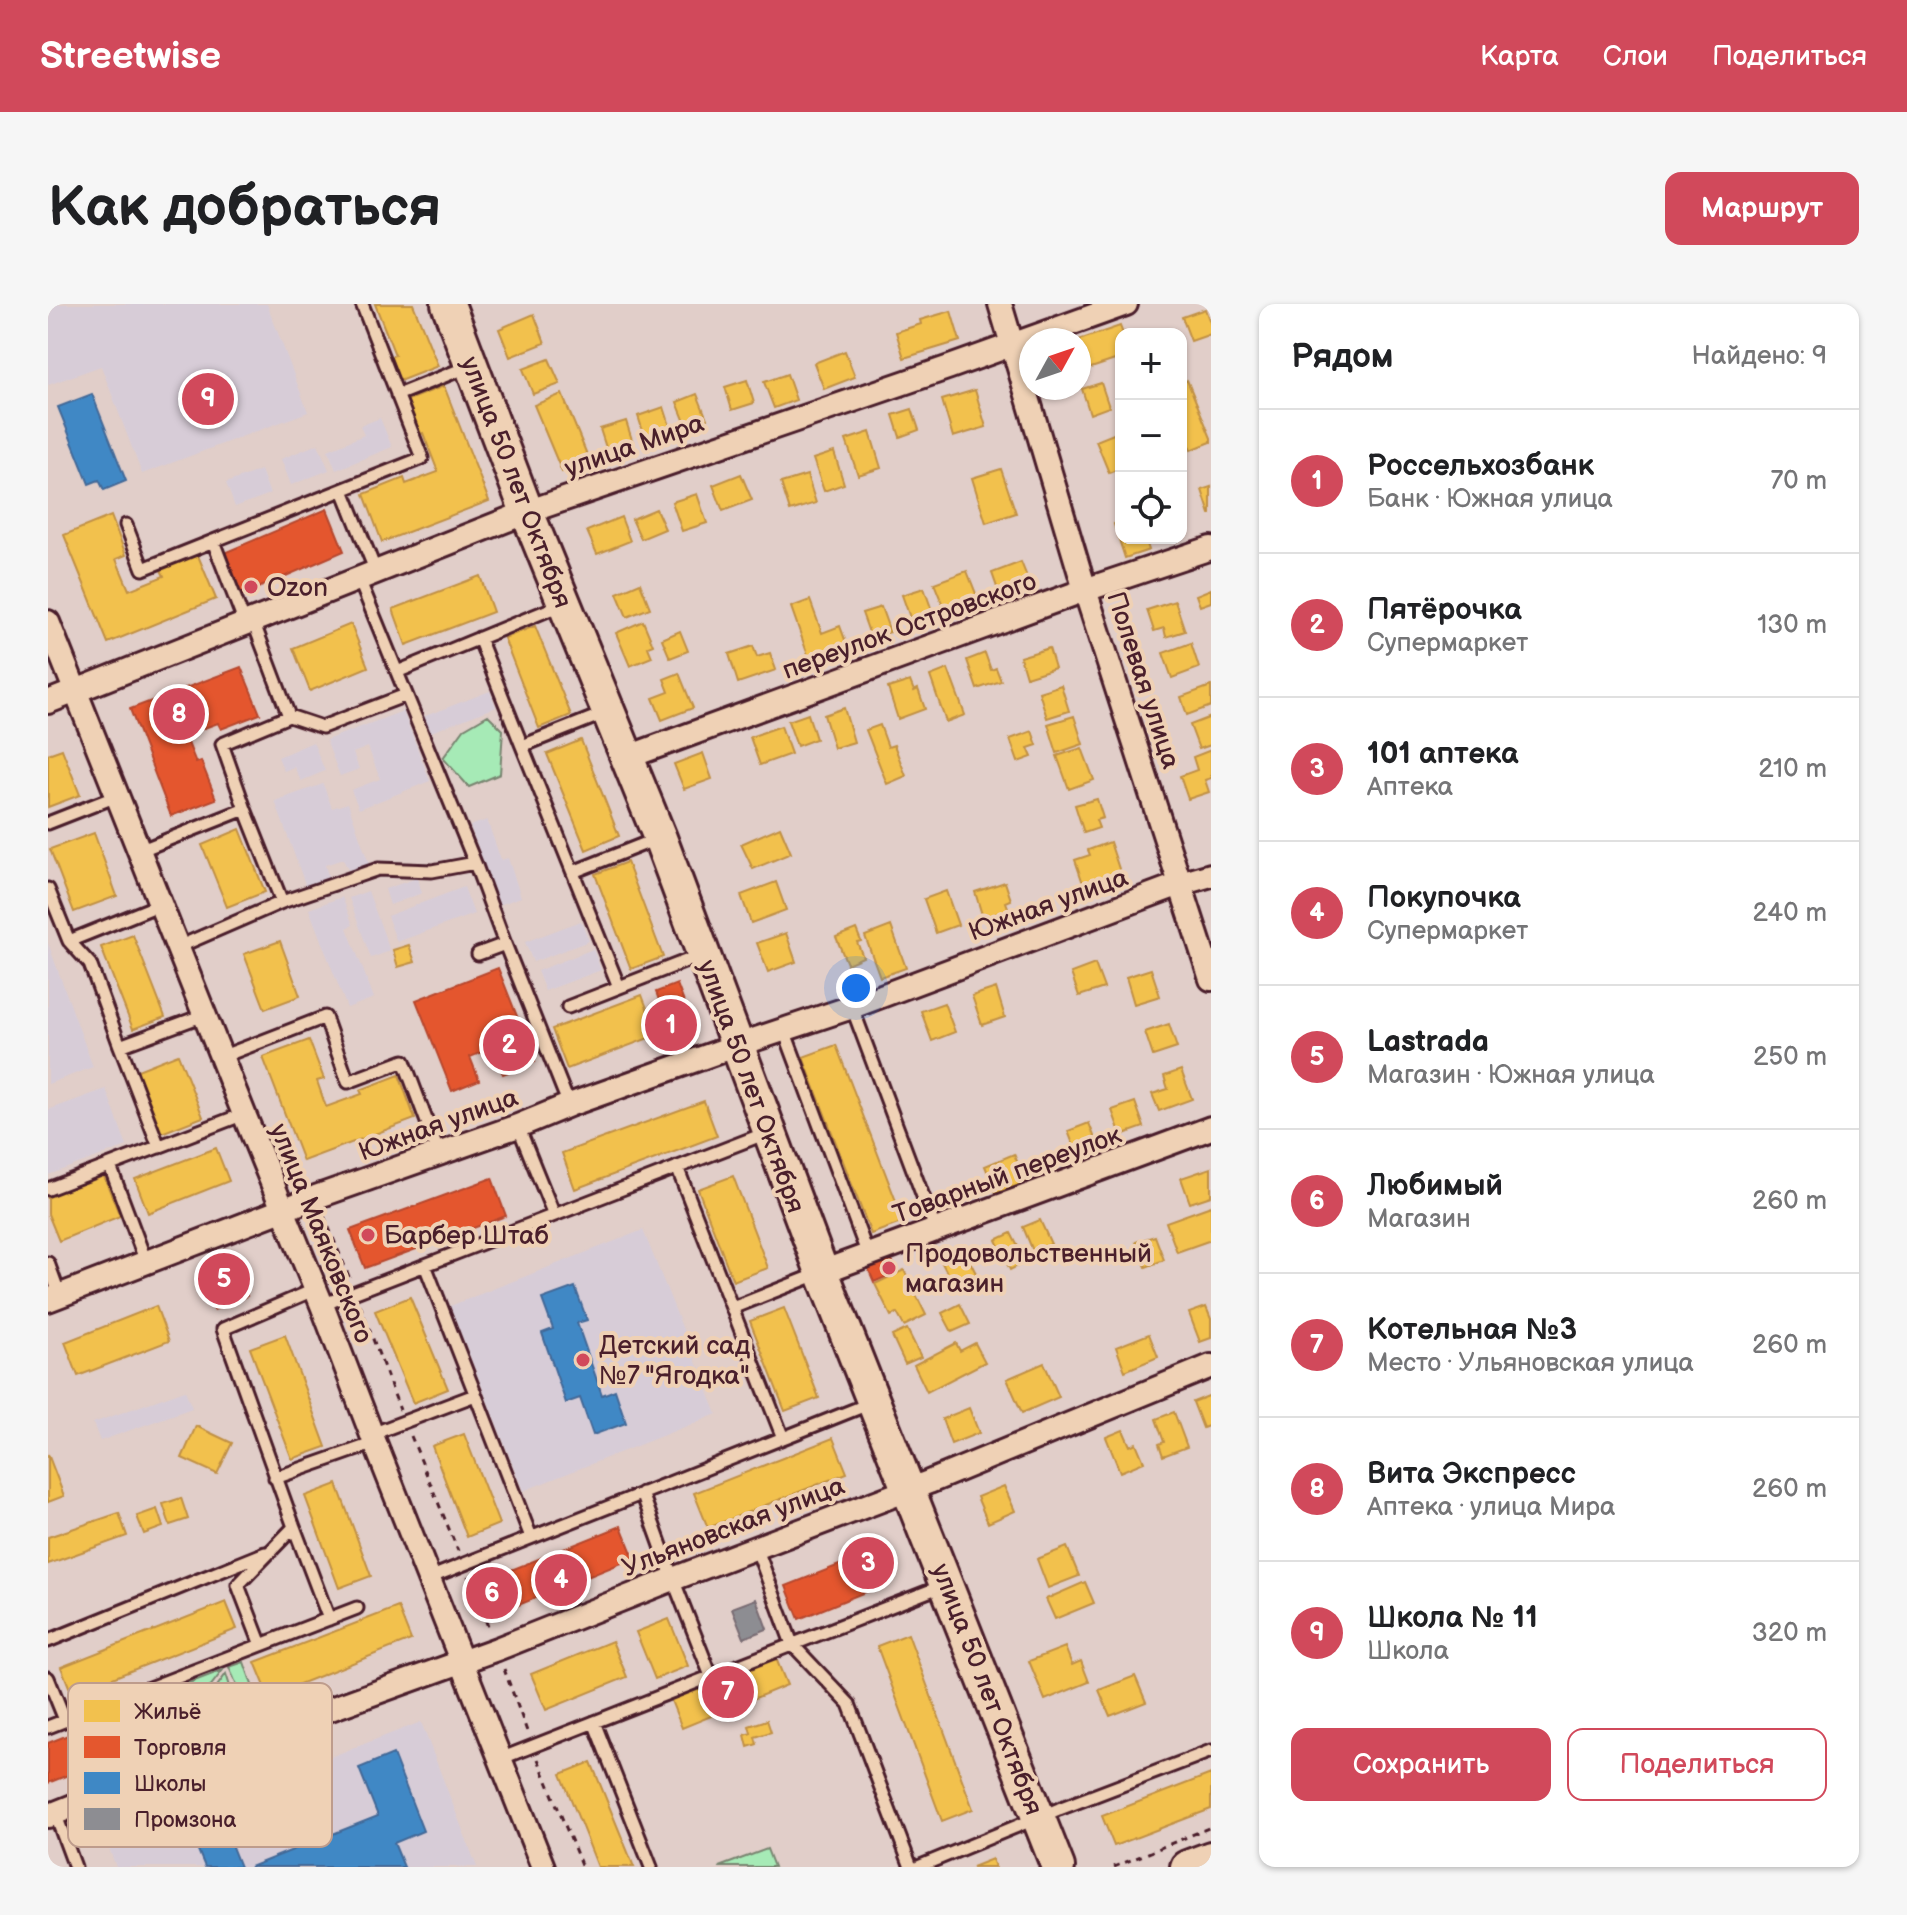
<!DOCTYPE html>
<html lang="ru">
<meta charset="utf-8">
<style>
:root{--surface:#fff;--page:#f6f6f6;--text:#202124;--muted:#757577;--line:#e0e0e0;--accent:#d1495b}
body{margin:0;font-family:"Balsamiq Sans",sans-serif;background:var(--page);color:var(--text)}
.controls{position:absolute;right:24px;top:24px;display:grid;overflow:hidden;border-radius:16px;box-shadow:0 2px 6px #0004}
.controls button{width:72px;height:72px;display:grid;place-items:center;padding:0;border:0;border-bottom:2px solid var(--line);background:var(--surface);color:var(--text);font:40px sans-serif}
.compass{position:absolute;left:971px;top:24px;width:72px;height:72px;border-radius:50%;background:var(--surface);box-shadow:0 2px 6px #0004;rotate:50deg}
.you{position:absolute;left:808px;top:684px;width:28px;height:28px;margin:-20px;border:6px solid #fff;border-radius:50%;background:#1a73e8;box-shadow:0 0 0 12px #1a73e833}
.badge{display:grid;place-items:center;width:52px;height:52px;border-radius:50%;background:var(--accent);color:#fff;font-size:26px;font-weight:700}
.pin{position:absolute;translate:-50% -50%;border:4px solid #fff;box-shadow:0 2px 8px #0006}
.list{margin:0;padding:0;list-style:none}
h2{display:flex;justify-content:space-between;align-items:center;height:104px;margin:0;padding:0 32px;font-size:34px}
h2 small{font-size:26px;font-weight:400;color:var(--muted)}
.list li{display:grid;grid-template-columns:52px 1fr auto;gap:24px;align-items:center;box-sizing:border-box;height:144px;padding:0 32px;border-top:2px solid var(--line)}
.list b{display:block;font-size:30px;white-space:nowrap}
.list p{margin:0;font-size:26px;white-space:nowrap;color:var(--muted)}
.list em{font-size:26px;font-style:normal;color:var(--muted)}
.actions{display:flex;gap:16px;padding:24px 32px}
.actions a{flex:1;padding:18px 0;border:2px solid var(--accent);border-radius:16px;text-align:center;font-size:28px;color:var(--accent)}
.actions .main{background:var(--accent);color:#fff}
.icon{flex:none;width:44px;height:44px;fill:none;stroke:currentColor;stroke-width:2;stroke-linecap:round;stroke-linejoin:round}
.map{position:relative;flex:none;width:1163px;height:1563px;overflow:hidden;border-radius:16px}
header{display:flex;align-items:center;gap:48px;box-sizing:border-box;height:112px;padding:0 40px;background:var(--accent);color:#fff}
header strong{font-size:38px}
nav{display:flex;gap:44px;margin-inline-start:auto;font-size:28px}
.intro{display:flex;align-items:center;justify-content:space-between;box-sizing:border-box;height:192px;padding:0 48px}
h1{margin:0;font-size:56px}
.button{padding:20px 36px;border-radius:16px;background:var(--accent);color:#fff;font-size:28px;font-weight:700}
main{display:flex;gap:48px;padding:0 48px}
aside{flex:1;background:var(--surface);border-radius:16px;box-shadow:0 2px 6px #0004}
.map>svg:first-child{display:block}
.built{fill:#d7ccd7}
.green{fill:#a6eab6;stroke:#788470;stroke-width:2}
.homes{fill:#f2c14e;stroke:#c09044;stroke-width:2}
.shops{fill:#e4572e;stroke:#b6462d;stroke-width:2}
.schools{fill:#3f88c5;stroke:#426897;stroke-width:2}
.industry{fill:#8d8d92;stroke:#796c73;stroke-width:2}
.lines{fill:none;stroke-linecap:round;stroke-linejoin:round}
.lane-casing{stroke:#4a1f2b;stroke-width:17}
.street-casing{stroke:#4a1f2b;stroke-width:28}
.secondary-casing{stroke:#4a1f2b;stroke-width:38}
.path{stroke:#4a1f2b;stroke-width:3;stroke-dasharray:6 6;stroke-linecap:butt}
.lane{stroke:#efd1b5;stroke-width:11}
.street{stroke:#efd1b5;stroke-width:22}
.secondary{stroke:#efd1b5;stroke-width:32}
.poi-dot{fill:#d1495b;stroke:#efd1b5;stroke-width:3}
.labels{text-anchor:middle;stroke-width:8;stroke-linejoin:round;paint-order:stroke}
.street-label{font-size:26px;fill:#4a1f2b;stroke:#efd1b5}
.poi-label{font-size:26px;fill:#4a1f2b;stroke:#efd1b5;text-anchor:start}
.key{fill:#efd1b5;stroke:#be9c8c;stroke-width:2}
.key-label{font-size:22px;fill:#4a1f2b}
</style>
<header>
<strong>Streetwise</strong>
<nav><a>Карта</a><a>Слои</a><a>Поделиться</a></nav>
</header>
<div class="intro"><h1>Как добраться</h1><a class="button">Маршрут</a></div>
<main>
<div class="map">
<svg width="1163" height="1563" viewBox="0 0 1163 1563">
<rect width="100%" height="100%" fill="#e1cec9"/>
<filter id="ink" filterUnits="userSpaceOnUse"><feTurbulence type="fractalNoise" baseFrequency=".0125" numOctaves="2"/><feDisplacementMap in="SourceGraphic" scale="16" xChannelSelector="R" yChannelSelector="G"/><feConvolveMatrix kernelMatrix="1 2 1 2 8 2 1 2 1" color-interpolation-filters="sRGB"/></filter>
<g filter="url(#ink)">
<path class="built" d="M0,0H219L260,108L94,170L53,62L0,81Z
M332,114L344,143L288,166L280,146L316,131L312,122Z
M270,140L281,166L243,181L233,155Z
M213,166L222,190L187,203L178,179Z
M442,387L448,403L378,430L372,414Z
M355,407L382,477L311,505L303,486L332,475L320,443L305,449L311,465L292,472L278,436Z
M265,438L277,467L253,477L246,463L236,467L230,453Z
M275,480L284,504L300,499L322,563L302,570L295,555L277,561L281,575L258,583L227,497Z
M439,516L453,556L460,554L473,593L451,601L422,522Z
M369,574L374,589L342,601L337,585Z
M416,583L426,610L349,638L339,612Z
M320,587L342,647L323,654L301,594Z
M294,593L305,621L299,624L326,694L299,704L261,605Z
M533,617L541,637L485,658L477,638Z
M0,639L45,763L0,780Z
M545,645L553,666L497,687L489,667Z
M58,785L79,842L0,871V806Z
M595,926L669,1110L475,1187L402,1002Z
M137,1086L144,1104L52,1137L45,1119Z
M373,1418L429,1563H68L59,1539Z"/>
<path class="green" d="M440,411L455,426L452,470L421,483L395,454L416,425Z
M196,1358L215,1412L214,1418L191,1428C204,1408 189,1383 181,1363Z
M175,1366L93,1472L68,1407Z
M178,1370L191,1410C190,1419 186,1422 179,1428L175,1422L182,1412C182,1399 174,1392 162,1392Z
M719,1545L726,1563H671Z"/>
<path class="homes" d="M327,0H365L390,62L349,78L339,54L347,51Z
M1157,5L1163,21V30L1143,37L1134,13Z
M903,7L912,37L856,54L848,28L873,20L872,16Z
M486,10L497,39L462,53L451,25Z
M1072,22L1075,30H1073V54L1031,68V36Z
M797,47L807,73L776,85L766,59Z
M501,55L512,80L485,90L475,65Z
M739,70L748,96L726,104L716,78Z
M699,76L706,99L684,106L677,83Z
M1139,76L1163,134V138L1143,146L1133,121V79Z
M1053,79L1061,103L1042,110L1034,85Z
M396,82L441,197L334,238L316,190L356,174L358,180L390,168L375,129L370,131L357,97Z
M927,86L938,123L905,133L894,96Z
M514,90L542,158L514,168L486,101Z
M649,90L659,115L639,123L629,98Z
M616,103L625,131L599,140L590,112Z
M864,105L871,126L852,133L845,111Z
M578,117L586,142L560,150L552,125Z
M1073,127V164L1061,169L1048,137Z
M822,128L833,164L810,171L798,136Z
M786,148L796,180L776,187L765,155Z
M953,165L968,209L938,219L924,174Z
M693,170L704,196L675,207L665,181Z
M759,171L768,199L742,207L733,179Z
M1163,183V210H1162L1154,186Z
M649,190L659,219L634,227L624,198Z
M608,205L617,225L593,235L584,215Z
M63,212L78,251L68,255L81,286L116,272L112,264L149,249L168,295L60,339L16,231Z
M573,213L582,237L549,250L539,227Z
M1073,217V234H1097L1101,246L1077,254L1066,220Z
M973,258L981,278L951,289L944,269Z
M919,267L934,305L923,309L918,296L896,304L886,279Z
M432,272L445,308L358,341L345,305Z
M592,279L602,304L579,313L569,289Z
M876,284L887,315L865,322L854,291Z
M1163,285V298L1152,302L1148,291Z
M762,296L774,329L792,322L800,344L762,357L743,303Z
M1127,297L1137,327L1118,333L1116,324L1106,327L1099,306Z
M833,303L842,328L823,334L814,309Z
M595,317L605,341L600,343L604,353L582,362L568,329Z
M303,320L320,363L262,387L245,344Z
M487,322L523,411L491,424L456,334Z
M632,327L640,347L622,354L614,335Z
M1143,339L1151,364L1124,374L1115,349Z
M705,342L709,353L722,349L728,366L690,379L681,350Z
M1001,344L1007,364L978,373L972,353Z
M937,349L943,366L948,364L953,377L929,385L919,356Z
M900,365L917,411L898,418L882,372Z
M631,369L645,404L614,416L605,394L621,388L616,375Z
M862,377L866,387L870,385L877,405L850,415L840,384Z
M1013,381L1021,407L999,414L991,388Z
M1163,382V402L1139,411L1133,393Z
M796,404L806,438L786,444L776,411Z
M760,410L768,435L749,442L740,417Z
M1026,412L1035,440L1009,449L1000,420Z
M1163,413V441L1151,445L1142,421Z
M832,421L840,443L846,441L858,472L839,480L818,426Z
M733,422L743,450L712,461L702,433Z
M984,427L989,441L980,444L984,453L970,458L962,435Z
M533,436L571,532L538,546L499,450Z
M1034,444L1046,476L1021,485L1009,452Z
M14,445L32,491L0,503V450Z
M1163,446V474L1157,476L1161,488L1140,495L1132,472L1149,466L1145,453Z
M655,449L664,475L636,485L626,460Z
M1049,495L1055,514L1048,516L1051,524L1036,529L1027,501Z
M732,523L743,549L705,565L693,540Z
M192,525L217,588L179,603L154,541Z
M46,529L69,592L26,608L2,545Z
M1062,538L1072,568L1046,577L1050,587L1039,591L1027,556L1042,551L1040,546Z
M579,558L615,653L583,665L547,570Z
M728,578L738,606L703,619L693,591Z
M957,578L963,596L958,598L961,606L935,614L927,588Z
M898,587L910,621L888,629L876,595Z
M843,622L858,664L832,673L817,632Z
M808,625L813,637L809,638L815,653L799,660L788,633Z
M738,629L748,658L720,668L709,639Z
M85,631L117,713L85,725L53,643Z
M232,637L252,692L217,705L196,650Z
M361,641L367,658L350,663L345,646Z
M1047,660L1056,684L1031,692L1023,669Z
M1103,665L1112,692L1086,700L1078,673Z
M948,684L957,713L934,721L924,692Z
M594,691L609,731L519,765L504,725Z
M896,699L907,728L884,737L873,707Z
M1121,720L1129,744L1105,752L1097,728Z
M261,736L276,775L269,777L278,803L314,790L312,786L351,771L367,815L255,857L215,753Z
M788,741L856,918L823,930L755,753Z
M130,750L155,813L111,830L87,767Z
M1133,766L1144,795L1111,807L1104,790L1120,785L1116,772Z
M656,797L669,832L527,885L514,849Z
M1087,798L1096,823L1073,831L1064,806Z
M1041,819L1051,845L1030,853L1020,827Z
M168,844L181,877L100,909L87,875Z
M966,850L979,882L950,894L937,862Z
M1163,864V892L1142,899L1133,874Z
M55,870L72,912L11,937L0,910V892Z
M685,872L720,964L685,977L650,885Z
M1163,902V936L1129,948L1118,918Z
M992,916L1003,940L985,947L975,923Z
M963,929L978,958L962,966L948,936Z
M1107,932L1116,956L1098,963L1088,938Z
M917,948L930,973L907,984L894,959Z
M856,966L878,1011L856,1022L849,1009L843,1012L827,980Z
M362,993L400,1085L365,1099L327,1007Z
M912,1000L922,1020L904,1028L894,1009Z
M108,1002L121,1037L30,1072L17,1038Z
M1158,1003L1163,1015V1034L1152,1038L1141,1009Z
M736,1004L771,1094L737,1107L702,1017Z
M859,1025L873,1053L857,1060L844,1032Z
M1101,1030L1110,1053L1077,1067L1068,1043Z
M237,1031L278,1143L244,1155L202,1044Z
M908,1039L912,1047L927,1039L937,1058L879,1088L866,1061Z
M996,1059L1011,1093L974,1109L959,1075Z
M1163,1091V1121L1155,1124L1145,1098Z
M921,1104L931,1129L903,1140L894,1115Z
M1126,1108L1139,1143L1115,1152L1111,1140L1116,1138L1108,1115Z
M148,1122L184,1139L169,1170L134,1154Z
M1075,1126L1082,1142L1088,1139L1096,1158L1072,1168L1058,1133Z
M416,1130L451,1220L419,1233L384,1142Z
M785,1134L799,1169L660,1224L646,1189Z
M0,1150L16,1192L0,1198Z
M289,1180L323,1272L291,1284L257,1192Z
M956,1182L967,1207L940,1219L929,1193Z
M133,1194L140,1215L122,1221L115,1200Z
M109,1205L115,1223L96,1230L89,1212Z
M71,1209L79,1232L0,1260V1233Z
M1019,1243L1031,1272L1000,1284L989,1255Z
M1037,1278L1046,1299L1007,1315L998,1295Z
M178,1298L189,1325L24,1390L13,1363Z
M350,1303L363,1336L221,1392L207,1358Z
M621,1315L640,1362L607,1375L588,1328Z
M860,1330L925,1505L894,1517L829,1342Z
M564,1337L579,1373L498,1406L483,1370Z
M1017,1343L1024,1361L1033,1357L1041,1378L997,1396L981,1357Z
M727,1352L739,1381L634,1424L622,1394Z
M1087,1372L1098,1398L1062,1412L1051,1386Z
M719,1416L723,1428L707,1433L709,1440L700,1443L697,1431L703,1429L701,1422Z
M543,1458L586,1563H550L513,1470Z
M1163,1470V1505L1066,1542L1054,1512Z
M944,1555L947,1563H924Z"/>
<path class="shops" d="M279,205L296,247L194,291L176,249Z
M193,363L212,410L173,425L170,419L137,431L148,459L153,457L168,495L123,512L82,405Z
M450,664L487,758L455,770L444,744L422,753L431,776L404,787L368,696Z
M629,680L643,717L622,725L608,688Z
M444,874L458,912L317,964L302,926Z
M843,954L849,968L826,978L820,964Z
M186,960L199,992L166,1006L153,973Z
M573,1222L586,1254L446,1311L433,1278Z
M829,1246L842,1278L751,1315L738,1282Z
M40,1423L53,1458L0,1479V1439Z"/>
<path class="schools" d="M44,90L78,177L56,186L51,176L41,180L10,103Z
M527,983L539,1016L529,1019L554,1091L567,1086L578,1119L545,1131L532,1094L518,1099L494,1029L505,1025L494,995Z
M345,1450L375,1527L346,1539L356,1563H202L330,1512L311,1464Z
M173,1515L192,1563H157L142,1527Z"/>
<path class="industry" d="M708,1295L719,1325L696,1334L684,1304Z"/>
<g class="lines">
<defs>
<path id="lane" d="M349,91L419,63
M295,186L328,268
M78,221L95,265L374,154L314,0
M165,237L197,320
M311,275L427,559L457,640L521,801
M205,317L241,412L174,440L197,505L234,598
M431,334L474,442
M349,368L515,300
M557,409L474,442L571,683
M241,412L274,423L358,391
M0,519L69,492
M91,547L197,505
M525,568L611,534
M0,585L21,637L42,660L72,742
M21,637L113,600
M130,643L234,598L330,565L384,567L427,559
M430,650L457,640
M520,703L651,652
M804,703L888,927
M736,726L820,951
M173,753L277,713L300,778L356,757L391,850
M470,822L506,911
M111,843L72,742L156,711
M62,862L98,958
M629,863L684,1004
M0,885L196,810
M0,959L12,992
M377,961L483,1233
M274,1001L721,828
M324,1130L427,1091
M735,1134L823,1099
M227,1174L327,1139
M594,1189L625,1275L663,1372
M246,1223L281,1315
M708,1243L744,1340L801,1400L863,1563
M381,1274L735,1134L684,1004L770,970
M0,1337L217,1249
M213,1341L309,1304
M0,1374L17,1416
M52,1403L80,1480
M546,1418L603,1563
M0,1423L213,1341L190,1281L246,1223L175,1025L268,985
M452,1455L894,1282
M7,1509L27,1563
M870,1563L1011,1505L1163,1447"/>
<path id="street" d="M952,0L1037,286L1163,675
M0,318L196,810L274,1001L327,1139L495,1563
M0,398L479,208L902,63L1078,0
M580,453L1037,286L1163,244
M774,968L1163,824
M0,996L268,893L470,822L521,801L690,741L804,703L1132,580L1163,571
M0,1512L80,1480L227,1425L449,1345L625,1275L881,1178L1163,1062"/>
<path id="secondary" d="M400,0L479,208L612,534L774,968L1010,1563
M1139,1563L1163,1554"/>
</defs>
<use href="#lane" class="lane-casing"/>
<use href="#street" class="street-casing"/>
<use href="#secondary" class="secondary-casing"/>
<path class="path" d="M276,912L302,975
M312,1001L352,1106
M363,1132L410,1247
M420,1272L441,1325
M456,1365L480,1430
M490,1455L534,1563
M1066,1563L1163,1523"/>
<use href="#lane" class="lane"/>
<use href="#street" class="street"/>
<use href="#secondary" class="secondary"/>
</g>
</g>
<g class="poi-dot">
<circle cx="203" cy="283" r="8"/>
<circle cx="320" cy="931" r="8"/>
<circle cx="841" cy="964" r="8"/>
<circle cx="535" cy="1056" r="8"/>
</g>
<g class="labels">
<g class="street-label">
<text transform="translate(586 141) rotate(-19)" y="9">улица Мира</text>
<text transform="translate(469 178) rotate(69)" y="9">улица 50 лет Октября</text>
<text transform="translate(861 321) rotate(-20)" y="9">переулок Островского</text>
<text transform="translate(1096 376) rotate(72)" y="9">Полевая улица</text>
<text transform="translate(1000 600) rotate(-20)" y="9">Южная улица</text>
<text transform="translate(704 782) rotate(70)" y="9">улица 50 лет Октября</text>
<text transform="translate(390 820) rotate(-20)" y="9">Южная улица</text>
<text transform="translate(959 870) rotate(-20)" y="9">Товарный переулок</text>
<text transform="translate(274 929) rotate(68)" y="9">улица Маяковского</text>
<text transform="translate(685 1222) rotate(-21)" y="9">Ульяновская улица</text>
<text transform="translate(940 1385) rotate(69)" y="9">улица 50 лет Октября</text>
</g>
<g class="poi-label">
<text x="219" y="292">Ozon</text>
<text x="336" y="940">Барбер Штаб</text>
<text x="857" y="958">Продовольственный<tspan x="857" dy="30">магазин</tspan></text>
<text x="551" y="1050">Детский сад<tspan x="551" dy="30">№7 "Ягодка"</tspan></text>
</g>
</g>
<rect x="20" y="1379" width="264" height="164" rx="12" class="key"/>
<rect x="36" y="1396" width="36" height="22" fill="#f2c14e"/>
<rect x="36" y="1432" width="36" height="22" fill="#e4572e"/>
<rect x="36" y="1468" width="36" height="22" fill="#3f88c5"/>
<rect x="36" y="1504" width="36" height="22" fill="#8d8d92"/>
<g class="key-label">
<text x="86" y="1415">Жильё</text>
<text x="86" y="1451">Торговля</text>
<text x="86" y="1487">Школы</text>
<text x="86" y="1523">Промзона</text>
</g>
</svg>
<div class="controls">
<button>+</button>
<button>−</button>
<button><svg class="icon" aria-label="locate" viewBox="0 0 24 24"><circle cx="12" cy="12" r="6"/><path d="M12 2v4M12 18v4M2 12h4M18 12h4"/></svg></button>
</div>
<svg class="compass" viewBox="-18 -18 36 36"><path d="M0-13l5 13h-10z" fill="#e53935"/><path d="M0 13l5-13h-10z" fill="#757577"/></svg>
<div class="you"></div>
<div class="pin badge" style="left:623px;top:721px">1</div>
<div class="pin badge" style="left:461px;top:741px">2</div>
<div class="pin badge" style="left:820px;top:1259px">3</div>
<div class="pin badge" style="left:513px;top:1276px">4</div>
<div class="pin badge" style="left:176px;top:975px">5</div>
<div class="pin badge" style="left:444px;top:1289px">6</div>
<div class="pin badge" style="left:680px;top:1388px">7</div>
<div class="pin badge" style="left:131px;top:410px">8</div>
<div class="pin badge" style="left:160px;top:95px">9</div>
</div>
<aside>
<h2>Рядом<small>Найдено: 9</small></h2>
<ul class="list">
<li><span class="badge">1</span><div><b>Россельхозбанк</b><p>Банк · Южная улица</p></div><em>70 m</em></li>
<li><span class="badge">2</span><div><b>Пятёрочка</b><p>Супермаркет</p></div><em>130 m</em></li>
<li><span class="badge">3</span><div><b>101 аптека</b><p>Аптека</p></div><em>210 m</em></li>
<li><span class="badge">4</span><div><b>Покупочка</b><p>Супермаркет</p></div><em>240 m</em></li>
<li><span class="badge">5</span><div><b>Lastrada</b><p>Магазин · Южная улица</p></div><em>250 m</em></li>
<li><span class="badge">6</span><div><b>Любимый</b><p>Магазин</p></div><em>260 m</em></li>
<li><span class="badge">7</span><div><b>Котельная №3</b><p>Место · Ульяновская улица</p></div><em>260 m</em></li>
<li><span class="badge">8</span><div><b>Вита Экспресс</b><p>Аптека · улица Мира</p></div><em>260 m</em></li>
<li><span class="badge">9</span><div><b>Школа № 11</b><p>Школа</p></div><em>320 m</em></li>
</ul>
<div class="actions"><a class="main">Сохранить</a><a>Поделиться</a></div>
</aside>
</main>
